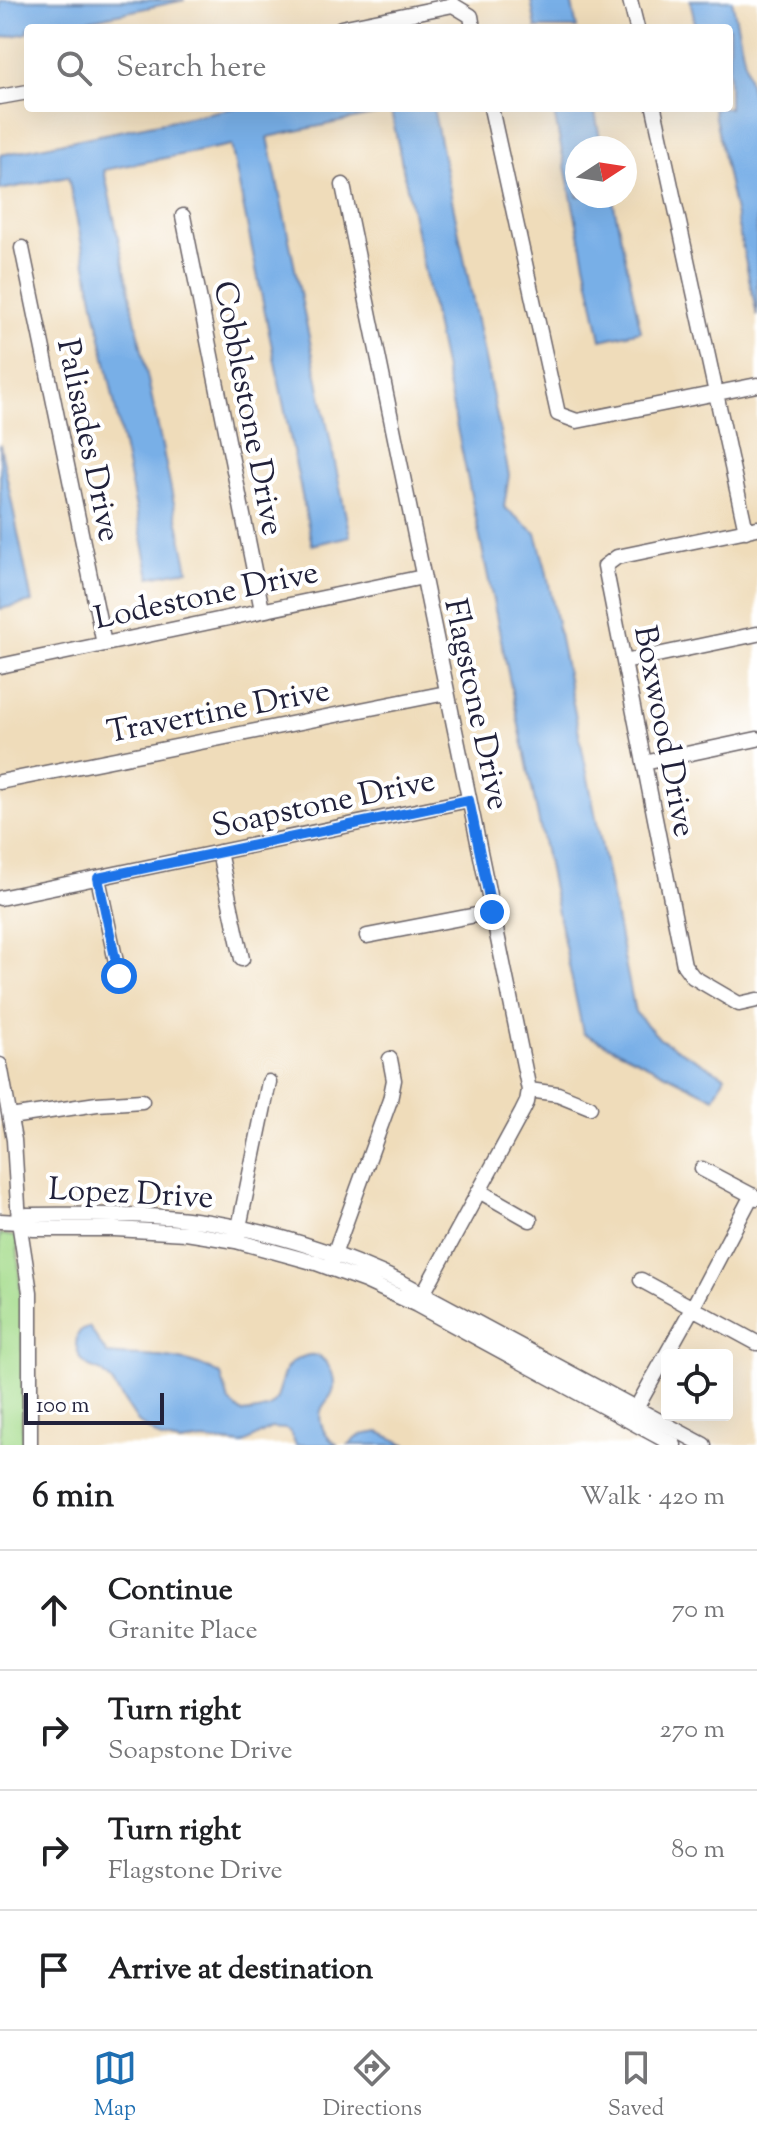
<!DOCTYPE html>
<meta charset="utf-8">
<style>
:root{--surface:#fff;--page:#f6f6f6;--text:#202124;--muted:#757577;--line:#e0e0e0;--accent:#1f6fb2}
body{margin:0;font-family:"Sorts Mill Goudy",serif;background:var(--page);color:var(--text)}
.controls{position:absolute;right:24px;bottom:24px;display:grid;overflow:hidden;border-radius:8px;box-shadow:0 8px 32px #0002}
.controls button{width:72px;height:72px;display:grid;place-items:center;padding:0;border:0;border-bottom:2px solid var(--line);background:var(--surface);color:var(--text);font:40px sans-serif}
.compass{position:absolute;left:565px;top:136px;width:72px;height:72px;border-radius:50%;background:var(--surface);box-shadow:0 8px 32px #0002;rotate:78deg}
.scale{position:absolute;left:24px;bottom:20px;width:140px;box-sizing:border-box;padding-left:8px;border:4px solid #22223b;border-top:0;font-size:22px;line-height:28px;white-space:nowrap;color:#22223b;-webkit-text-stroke:6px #fff;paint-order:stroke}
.stop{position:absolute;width:24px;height:24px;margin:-18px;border:6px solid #1a73e8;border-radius:50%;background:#fff}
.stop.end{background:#1a73e8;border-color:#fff;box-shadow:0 2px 8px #0008}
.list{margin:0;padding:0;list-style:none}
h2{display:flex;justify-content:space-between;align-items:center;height:104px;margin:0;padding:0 32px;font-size:34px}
h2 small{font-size:26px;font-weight:400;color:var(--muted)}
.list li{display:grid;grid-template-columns:52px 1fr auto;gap:24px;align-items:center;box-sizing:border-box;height:120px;padding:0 32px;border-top:2px solid var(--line)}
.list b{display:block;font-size:30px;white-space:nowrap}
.list p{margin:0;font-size:26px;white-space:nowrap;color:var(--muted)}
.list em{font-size:26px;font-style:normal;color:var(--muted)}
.icon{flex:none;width:44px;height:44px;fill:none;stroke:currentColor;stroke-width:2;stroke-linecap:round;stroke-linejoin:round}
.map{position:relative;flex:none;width:757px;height:1445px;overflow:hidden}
.search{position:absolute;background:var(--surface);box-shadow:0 8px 32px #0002;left:24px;right:24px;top:24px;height:88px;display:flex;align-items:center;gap:20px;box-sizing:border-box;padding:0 28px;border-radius:8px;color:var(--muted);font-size:30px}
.sheet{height:584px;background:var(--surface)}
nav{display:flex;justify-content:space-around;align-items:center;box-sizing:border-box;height:112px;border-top:2px solid var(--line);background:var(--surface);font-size:22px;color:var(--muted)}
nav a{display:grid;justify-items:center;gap:4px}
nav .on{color:var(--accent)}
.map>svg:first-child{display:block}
.green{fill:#a5dc8c;stroke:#647f64;stroke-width:2}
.water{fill:#78afe7;stroke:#4d6891;stroke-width:2}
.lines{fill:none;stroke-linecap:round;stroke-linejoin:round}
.minor-casing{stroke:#6a6367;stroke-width:17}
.minor{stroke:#fff;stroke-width:14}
.route{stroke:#1a73e8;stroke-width:10}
.labels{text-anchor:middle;stroke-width:8;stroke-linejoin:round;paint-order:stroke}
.street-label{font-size:32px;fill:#22223b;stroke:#fff}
</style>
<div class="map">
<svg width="757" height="1445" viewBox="0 0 757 1445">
<rect width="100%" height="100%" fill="#fff"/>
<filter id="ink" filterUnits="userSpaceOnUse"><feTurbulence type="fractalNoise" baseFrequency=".0125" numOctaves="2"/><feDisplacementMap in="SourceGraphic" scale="16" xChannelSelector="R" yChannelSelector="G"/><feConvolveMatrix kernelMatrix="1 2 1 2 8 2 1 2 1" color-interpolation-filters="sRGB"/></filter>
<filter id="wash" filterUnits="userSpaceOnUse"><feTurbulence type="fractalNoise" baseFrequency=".006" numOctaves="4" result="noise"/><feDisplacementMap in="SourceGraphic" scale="32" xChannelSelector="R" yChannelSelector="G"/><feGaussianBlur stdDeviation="1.8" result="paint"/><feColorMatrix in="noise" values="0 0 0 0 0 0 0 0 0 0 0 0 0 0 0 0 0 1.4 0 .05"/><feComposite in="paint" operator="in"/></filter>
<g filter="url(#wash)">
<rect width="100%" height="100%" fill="#efdcba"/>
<path class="green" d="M0,1234L17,1237L22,1316V1445H0Z"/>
<path class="water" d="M6,0H185L50,28H28V33L0,38V1Z
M531,0H571L577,28H536Z
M690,0H732L757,120V316L713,108H729V28H696Z
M233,108H433L509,475L504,507L536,533L546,569L635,1012L660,1039L725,1076L714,1098L583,1033L391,111L268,137L350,536L312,545L231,145L104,170L188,570L150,577L68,177L0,190V155Z
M553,108H594L602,148H577V196H612L641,331L601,340Z
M0,444L32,602L0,609Z
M89,1327L107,1354C147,1358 184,1353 221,1375L229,1401L242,1413C252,1412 265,1411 272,1405C286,1393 273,1366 305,1356C323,1350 335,1371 334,1387C334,1395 326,1400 322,1408C316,1422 326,1439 338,1445H296L290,1431L285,1429L271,1428L243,1444L203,1440L180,1443L161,1439L138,1422L110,1380L102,1372L89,1367L80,1359L76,1345L77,1336L80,1331Z
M379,1432L407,1445H348L361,1435Z"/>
</g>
<g filter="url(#ink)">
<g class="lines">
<defs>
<path id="minor" d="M630,0L637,28
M341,28L453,5L471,16L473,28
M0,97L28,92
M491,108L558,414L577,421L757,385
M654,108L746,531
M343,185L529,1090L527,1102L522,1112L417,1305
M183,216L262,610
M22,248L104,644
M757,528L617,557L605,566L684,965L693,977L739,1004L757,1000
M624,662L757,634
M0,666L423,577
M644,763L757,739
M0,782L446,693
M219,852L242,959
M98,878L119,976
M0,898L469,800
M367,936L492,912
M0,1065L14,1140L19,1222L30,1292V1445
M529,1090L558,1094L590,1107
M10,1117L97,1104L142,1101
M702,1169L757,1198
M479,1191L530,1220
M0,1221L19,1222L33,1229H115L186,1233L236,1241L316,1263L365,1281L417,1305L674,1445
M19,1222L27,1215C80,1215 134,1213 187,1219C262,1228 335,1251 403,1283L704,1445
M237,1237L269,1082
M332,1260L390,1100L394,1080L390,1059
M641,1280L757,1343
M633,1414L693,1307L752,1195"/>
</defs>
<use href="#minor" class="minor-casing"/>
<use href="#minor" class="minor"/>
</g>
</g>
<g class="lines" filter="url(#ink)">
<path class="route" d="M119,976L98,878L469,800L492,912"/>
</g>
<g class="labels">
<g class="street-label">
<text transform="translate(250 408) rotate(79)" y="11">Cobblestone Drive</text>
<text transform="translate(90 440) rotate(78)" y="11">Palisades Drive</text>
<text transform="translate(206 594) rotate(-12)" y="11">Lodestone Drive</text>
<text transform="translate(478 704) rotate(78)" y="11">Flagstone Drive</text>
<text transform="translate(218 710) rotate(-11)" y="11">Travertine Drive</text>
<text transform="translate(666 731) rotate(79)" y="11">Boxwood Drive</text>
<text transform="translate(323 802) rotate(-12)" y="11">Soapstone Drive</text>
<text transform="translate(131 1192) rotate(3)" y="11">Lopez Drive</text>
</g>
</g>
</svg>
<div class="controls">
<button><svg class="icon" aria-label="locate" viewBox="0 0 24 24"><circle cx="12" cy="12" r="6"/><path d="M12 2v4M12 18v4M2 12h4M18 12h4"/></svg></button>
</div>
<svg class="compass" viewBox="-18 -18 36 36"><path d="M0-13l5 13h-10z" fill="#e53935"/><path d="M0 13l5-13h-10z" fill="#757577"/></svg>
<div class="scale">100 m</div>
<div class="stop" style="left:119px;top:976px"></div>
<div class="stop end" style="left:492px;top:912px"></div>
<div class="search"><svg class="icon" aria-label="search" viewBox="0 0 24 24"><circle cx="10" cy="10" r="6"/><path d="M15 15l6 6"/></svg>Search here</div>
</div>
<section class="sheet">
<h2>6 min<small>Walk · 420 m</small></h2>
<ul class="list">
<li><svg class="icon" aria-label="ahead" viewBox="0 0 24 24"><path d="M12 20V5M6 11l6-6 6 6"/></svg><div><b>Continue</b><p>Granite Place</p></div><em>70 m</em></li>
<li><svg class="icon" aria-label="right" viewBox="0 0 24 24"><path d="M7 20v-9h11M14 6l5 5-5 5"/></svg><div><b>Turn right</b><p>Soapstone Drive</p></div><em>270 m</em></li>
<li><svg class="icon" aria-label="right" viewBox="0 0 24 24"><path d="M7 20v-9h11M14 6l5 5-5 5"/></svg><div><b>Turn right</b><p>Flagstone Drive</p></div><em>80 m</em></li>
<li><svg class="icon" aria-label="arrive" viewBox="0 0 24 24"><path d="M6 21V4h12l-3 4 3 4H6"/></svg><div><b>Arrive at destination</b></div></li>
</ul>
</section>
<nav>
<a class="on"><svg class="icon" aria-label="map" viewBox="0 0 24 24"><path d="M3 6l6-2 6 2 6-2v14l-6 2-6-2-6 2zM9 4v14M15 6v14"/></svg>Map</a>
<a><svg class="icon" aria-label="directions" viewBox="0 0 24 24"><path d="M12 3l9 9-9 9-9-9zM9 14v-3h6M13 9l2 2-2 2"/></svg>Directions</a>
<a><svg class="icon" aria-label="saved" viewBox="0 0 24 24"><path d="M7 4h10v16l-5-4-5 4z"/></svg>Saved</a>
</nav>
